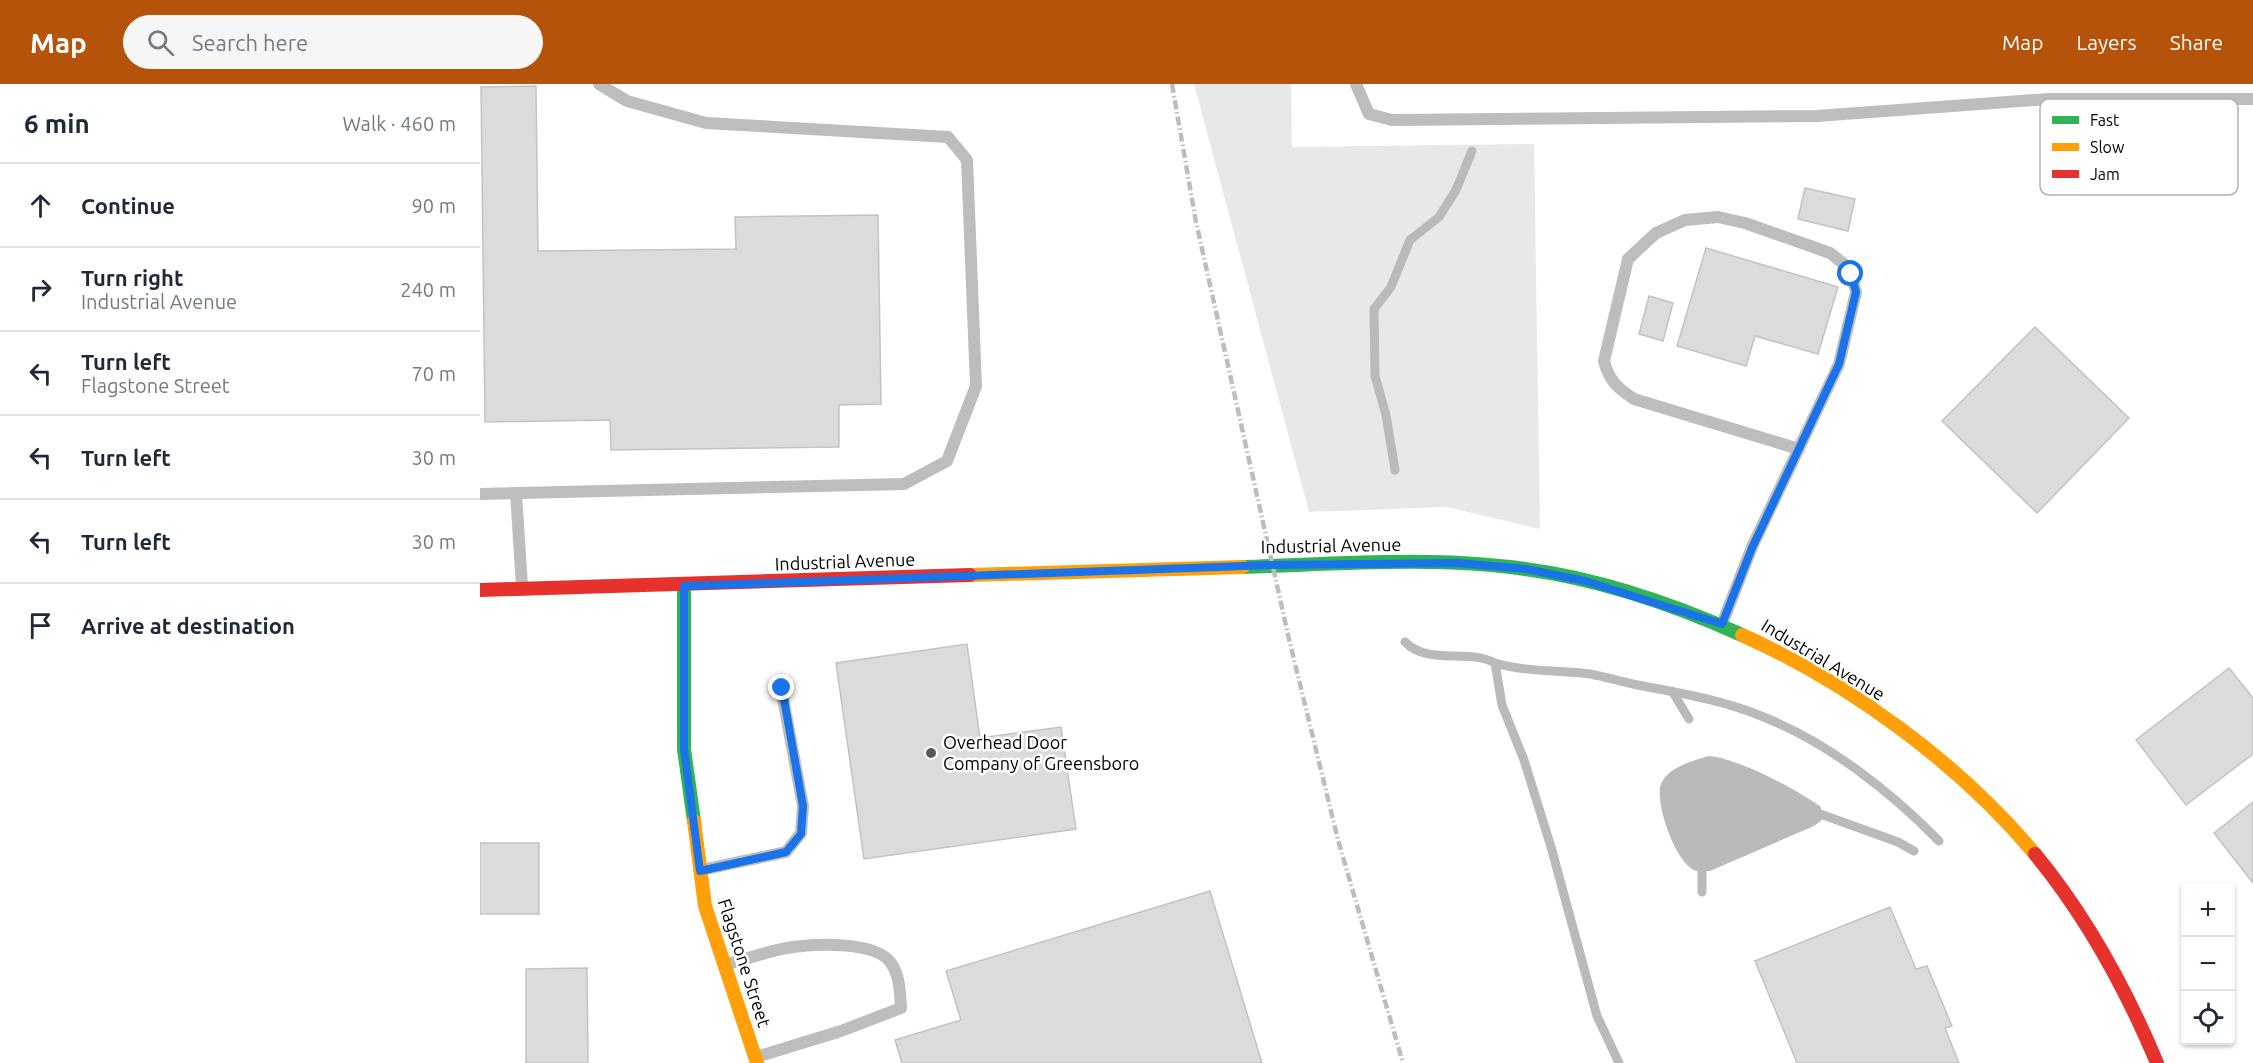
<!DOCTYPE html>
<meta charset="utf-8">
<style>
:root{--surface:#fff;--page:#f6f6f7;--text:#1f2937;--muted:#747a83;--line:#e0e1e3;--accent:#b45309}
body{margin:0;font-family:Ubuntu,sans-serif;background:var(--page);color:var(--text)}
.controls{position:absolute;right:18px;bottom:18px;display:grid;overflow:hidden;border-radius:6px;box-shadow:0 2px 4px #0004}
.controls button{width:54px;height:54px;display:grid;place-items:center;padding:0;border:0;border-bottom:2px solid var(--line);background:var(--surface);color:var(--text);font:30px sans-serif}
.stop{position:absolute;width:18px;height:18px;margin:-14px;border:4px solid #1a73e8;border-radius:50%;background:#fff}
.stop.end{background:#1a73e8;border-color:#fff;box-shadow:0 2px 6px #0008}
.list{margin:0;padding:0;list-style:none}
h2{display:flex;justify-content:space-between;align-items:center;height:78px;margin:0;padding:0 24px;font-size:26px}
h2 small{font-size:20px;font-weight:400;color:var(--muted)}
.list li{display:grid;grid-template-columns:39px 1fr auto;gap:18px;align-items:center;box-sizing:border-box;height:84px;padding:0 24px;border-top:2px solid var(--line)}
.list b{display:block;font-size:22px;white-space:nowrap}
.list p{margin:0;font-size:20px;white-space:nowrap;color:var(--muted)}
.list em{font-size:20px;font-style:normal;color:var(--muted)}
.icon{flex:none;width:33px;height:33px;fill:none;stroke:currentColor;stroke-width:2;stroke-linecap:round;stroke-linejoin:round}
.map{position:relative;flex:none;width:1773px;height:979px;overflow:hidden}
header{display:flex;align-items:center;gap:36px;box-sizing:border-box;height:84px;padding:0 30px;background:var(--accent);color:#fff}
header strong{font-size:28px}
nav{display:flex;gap:33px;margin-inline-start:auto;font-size:21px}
.search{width:420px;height:54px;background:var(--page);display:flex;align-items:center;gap:15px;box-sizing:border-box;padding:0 21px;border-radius:33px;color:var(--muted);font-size:22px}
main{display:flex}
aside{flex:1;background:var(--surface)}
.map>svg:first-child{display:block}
.green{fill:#e8e8e8}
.water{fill:#bababa}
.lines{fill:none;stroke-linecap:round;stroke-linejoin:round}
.stream{stroke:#bababa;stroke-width:9}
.building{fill:#dbdbdb;stroke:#c3c3c3;stroke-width:1.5}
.lane{stroke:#bdbdbd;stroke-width:12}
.fast{stroke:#30b455;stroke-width:14}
.slow{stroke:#ff9f0a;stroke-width:14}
.jam{stroke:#e5322d;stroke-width:14}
.rail{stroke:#bdbdbd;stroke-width:4.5;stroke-dasharray:9 3 1.5 3;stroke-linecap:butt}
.route{stroke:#1a73e8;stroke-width:8}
.poi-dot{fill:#595959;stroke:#fff;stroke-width:2}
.labels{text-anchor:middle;stroke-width:5;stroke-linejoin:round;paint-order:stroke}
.street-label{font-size:18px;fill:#000;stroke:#fff}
.poi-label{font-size:18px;fill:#000;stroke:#fff;text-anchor:start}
.key{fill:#fff;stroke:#b2b2b2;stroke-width:1.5}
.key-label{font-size:16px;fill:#000}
</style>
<header>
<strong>Map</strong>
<div class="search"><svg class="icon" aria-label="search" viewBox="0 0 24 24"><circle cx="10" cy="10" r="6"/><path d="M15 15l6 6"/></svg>Search here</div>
<nav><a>Map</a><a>Layers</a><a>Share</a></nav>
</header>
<main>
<aside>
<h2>6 min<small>Walk · 460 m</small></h2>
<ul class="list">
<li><svg class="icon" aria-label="ahead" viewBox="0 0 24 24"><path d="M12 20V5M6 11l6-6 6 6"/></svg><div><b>Continue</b></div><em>90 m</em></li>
<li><svg class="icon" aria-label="right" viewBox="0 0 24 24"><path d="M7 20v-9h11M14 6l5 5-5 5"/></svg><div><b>Turn right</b><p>Industrial Avenue</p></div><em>240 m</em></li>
<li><svg class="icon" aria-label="left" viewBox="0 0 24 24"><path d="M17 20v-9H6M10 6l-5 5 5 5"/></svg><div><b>Turn left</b><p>Flagstone Street</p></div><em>70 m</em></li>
<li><svg class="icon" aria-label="left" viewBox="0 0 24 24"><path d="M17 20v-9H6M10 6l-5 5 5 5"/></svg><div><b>Turn left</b></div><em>30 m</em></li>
<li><svg class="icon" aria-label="left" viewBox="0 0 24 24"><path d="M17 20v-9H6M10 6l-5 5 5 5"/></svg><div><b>Turn left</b></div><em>30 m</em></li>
<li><svg class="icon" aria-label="arrive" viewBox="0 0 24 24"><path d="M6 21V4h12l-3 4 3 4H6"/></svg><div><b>Arrive at destination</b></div></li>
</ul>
</aside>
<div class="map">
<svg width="1773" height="979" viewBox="0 0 1773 979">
<rect width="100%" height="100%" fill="#fff"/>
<path class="green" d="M714,0H811L812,63L1054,60L1060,445L967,423L829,428Z"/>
<path class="water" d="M1228,672C1258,674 1316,705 1341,723L1342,736L1334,742L1230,787C1226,787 1219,788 1216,787C1196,781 1174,718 1181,700C1188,683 1213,677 1228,672Z"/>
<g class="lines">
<path class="stream" d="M915,386L906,331L895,292L894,225L911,203L930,156L959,133L976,106L992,67
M925,558C949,582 987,564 1015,579L1022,621L1044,676L1071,763L1117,932L1139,979
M1015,579C1045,588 1078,586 1110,590C1127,593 1145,599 1163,602C1205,610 1246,617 1286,634C1350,660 1411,708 1459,757
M1192,607L1209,635
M1332,727L1418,758L1434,767
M1222,808V774"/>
</g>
<path class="building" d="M56,2L58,167L256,165L255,133L398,131L401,320L359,321V363L131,366L130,336L5,338L1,3Z
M1325,104L1375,115L1368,147L1318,135Z
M1226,164L1358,203L1338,270L1275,252L1266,282L1197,262Z
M1169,212L1193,219L1183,257L1159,250Z
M1555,243L1649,334L1557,429L1462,337Z
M487,560L500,654L581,643L596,745L384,775L356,579Z
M1749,584L1773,614V670L1706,721L1656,656Z
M1773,718V799L1734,749Z
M0,759H59V830H0Z
M730,807L782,979H422L415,956L481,936L466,887Z
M1410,823L1436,885L1447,882L1472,942L1465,944L1479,979H1317L1275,877Z
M107,884L108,979H46V885Z"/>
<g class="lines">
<path class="lane" d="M876,0L889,30L912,36L1337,32L1569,15H1773
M36,409L42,503
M0,410L424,400L467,377L496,302L487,76L468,53L226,39L147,17L119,0
M1242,540L1272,463L1359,280L1376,208L1371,190L1364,180L1350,169L1265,139L1238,133L1205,136L1176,149L1148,175L1124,277C1129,296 1137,304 1154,315L1319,365
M221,786L306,768L321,749L323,722L301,604
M245,881C267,875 290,866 313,863C337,860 396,857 411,879C420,892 420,909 421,924L361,947L276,973"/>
<path class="fast" d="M763,483C857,480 952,472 1045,485C1120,495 1193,520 1262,551
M204,502V665L214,737"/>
<path class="slow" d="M490,491L763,483
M1262,551C1369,599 1479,679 1555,770
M214,737L225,822L277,979"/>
<path class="jam" d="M0,506L490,491
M1555,770C1606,832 1646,905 1677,979"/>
<path class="rail" d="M692,0L716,138L809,555L858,756L923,979"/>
</g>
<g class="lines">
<path class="route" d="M302,604L323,722L321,750L306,768L220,787L204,665V502L793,481L978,479L1046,485L1105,497L1242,540L1272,464L1359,280L1376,208L1371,190"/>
</g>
<circle class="poi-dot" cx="451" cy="669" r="6"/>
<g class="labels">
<g class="street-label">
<text transform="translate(851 462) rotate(-1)" y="6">Industrial Avenue</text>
<text transform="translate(365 478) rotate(-2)" y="6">Industrial Avenue</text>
<text transform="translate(1343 576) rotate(31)" y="6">Industrial Avenue</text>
<text transform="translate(264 879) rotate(72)" y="6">Flagstone Street</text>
</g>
<g class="poi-label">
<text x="463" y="665">Overhead Door<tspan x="463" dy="21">Company of Greensboro</tspan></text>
</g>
</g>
<rect x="1560" y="15" width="198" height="96" rx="9" class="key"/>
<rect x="1572" y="32" width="27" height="8" fill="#30b455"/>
<rect x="1572" y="59" width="27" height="8" fill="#ff9f0a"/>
<rect x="1572" y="86" width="27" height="8" fill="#e5322d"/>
<g class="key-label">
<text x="1610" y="42">Fast</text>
<text x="1610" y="69">Slow</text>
<text x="1610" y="96">Jam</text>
</g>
</svg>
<div class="controls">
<button>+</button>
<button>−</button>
<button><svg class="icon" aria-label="locate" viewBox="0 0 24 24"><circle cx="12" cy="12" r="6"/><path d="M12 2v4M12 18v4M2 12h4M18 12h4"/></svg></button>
</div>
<div class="stop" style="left:1371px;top:190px"></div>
<div class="stop end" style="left:302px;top:604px"></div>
</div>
</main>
